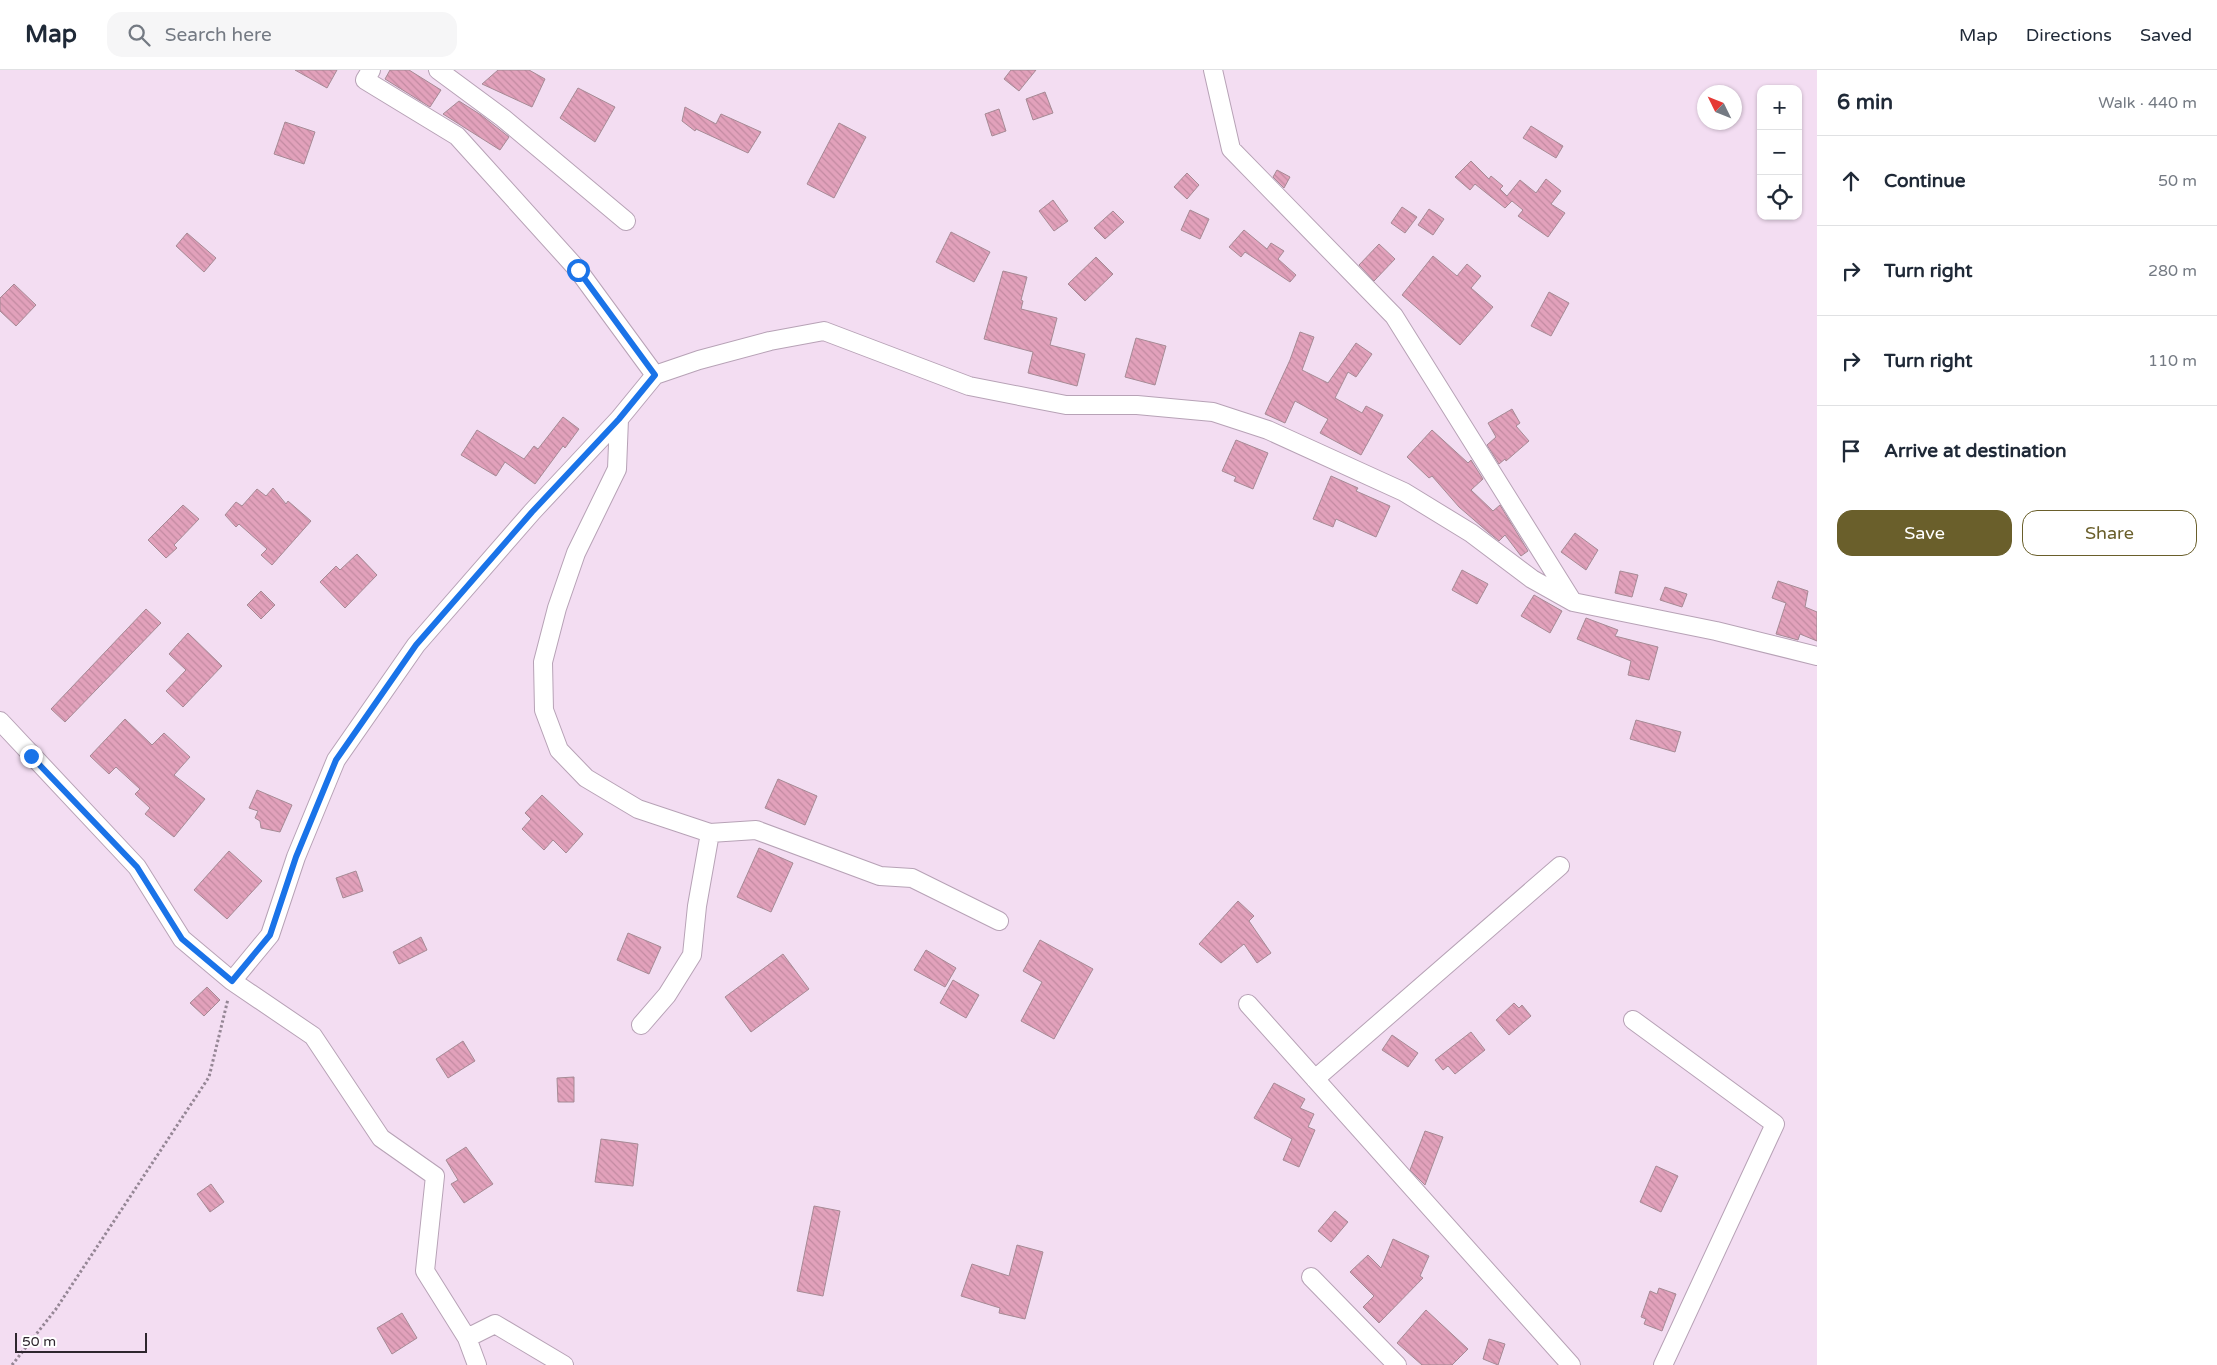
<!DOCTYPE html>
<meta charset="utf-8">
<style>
:root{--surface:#fff;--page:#f6f6f7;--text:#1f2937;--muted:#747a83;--line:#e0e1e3;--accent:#6a5f2b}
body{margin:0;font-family:"Varela Round",sans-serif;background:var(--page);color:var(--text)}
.controls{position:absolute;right:15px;top:15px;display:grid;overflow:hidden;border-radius:10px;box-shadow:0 1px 4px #0004}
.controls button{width:45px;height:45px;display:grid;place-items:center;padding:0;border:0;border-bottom:1px solid var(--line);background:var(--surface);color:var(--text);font:25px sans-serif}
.compass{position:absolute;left:1697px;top:15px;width:45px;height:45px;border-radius:50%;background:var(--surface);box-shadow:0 1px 4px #0004;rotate:313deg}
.scale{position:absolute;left:15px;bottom:12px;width:132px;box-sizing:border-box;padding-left:5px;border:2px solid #2e262e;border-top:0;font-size:14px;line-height:18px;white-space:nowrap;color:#2e262e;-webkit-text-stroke:4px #fff;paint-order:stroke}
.stop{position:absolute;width:15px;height:15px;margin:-11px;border:4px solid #1a73e8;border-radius:50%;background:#fff}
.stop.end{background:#1a73e8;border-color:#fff;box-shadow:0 1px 5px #0008}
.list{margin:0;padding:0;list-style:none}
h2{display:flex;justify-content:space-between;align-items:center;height:65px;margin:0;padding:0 20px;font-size:21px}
h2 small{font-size:16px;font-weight:400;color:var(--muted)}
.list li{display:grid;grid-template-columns:32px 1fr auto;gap:15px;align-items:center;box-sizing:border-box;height:90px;padding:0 20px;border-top:1px solid var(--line)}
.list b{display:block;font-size:19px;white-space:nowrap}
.list em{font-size:16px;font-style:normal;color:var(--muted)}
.actions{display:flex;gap:10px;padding:15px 20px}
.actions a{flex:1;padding:11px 0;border:1px solid var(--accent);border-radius:15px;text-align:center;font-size:18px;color:var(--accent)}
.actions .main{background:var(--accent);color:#fff}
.icon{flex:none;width:28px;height:28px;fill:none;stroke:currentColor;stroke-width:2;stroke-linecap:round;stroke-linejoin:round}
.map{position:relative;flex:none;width:1817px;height:1295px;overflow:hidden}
header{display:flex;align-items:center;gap:30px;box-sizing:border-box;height:70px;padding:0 25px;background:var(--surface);border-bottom:1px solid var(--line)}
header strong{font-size:24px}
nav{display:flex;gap:28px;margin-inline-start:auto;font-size:18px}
.search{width:350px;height:45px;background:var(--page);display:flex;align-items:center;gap:12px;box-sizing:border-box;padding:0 18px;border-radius:15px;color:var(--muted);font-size:19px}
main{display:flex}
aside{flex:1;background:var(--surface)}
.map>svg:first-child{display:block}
.building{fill:url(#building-back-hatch);stroke:#a68a95}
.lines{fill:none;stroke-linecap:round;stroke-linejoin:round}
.street-casing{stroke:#b7a2b6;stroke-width:20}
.path{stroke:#958695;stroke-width:3;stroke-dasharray:2.5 2.5;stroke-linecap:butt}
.street{stroke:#fff;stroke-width:18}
.route{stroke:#1a73e8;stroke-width:6}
</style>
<header>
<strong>Map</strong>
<div class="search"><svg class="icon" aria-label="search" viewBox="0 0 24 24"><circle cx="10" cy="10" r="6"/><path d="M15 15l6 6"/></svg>Search here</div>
<nav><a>Map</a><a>Directions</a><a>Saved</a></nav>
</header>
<main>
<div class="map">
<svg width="1817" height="1295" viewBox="0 0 1817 1295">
<defs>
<pattern id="building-back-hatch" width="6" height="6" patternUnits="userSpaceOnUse" patternTransform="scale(1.25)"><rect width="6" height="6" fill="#e2a1bb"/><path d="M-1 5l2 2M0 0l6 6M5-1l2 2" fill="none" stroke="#c28aa1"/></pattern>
</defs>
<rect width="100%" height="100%" fill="#f3ddf2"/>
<path class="building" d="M295,0H337L327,18Z
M390,0H409L441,20L430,37L385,9Z
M498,0H529L545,9L532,37L482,14Z
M1011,0H1036L1019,21L1004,9Z
M578,18L615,37L595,72L560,48Z
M1045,22L1053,43L1033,50L1026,29Z
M459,31L481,45L509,67L500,80L443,44Z
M685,37L716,54L721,44L761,62L748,83L696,59L695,61L682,51Z
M999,39L1006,61L992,66L985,44Z
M285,52L315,62L304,94L274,84Z
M839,53L866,67L834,128L807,114Z
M1531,56L1563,76L1556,88L1523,68Z
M1471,91L1489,109L1491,106L1503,116L1500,119L1507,126L1520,110L1536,123L1546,109L1561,121L1551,134L1565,143L1548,167L1518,146L1523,140L1512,131L1505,138L1475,114L1470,120L1455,107Z
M1277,100L1290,107L1284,118L1273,107Z
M1187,103L1199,115L1187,129L1174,117Z
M1053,130L1068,151L1054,161L1039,141Z
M1402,137L1417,147L1405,163L1391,153Z
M1429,139L1444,149L1433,165L1418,155Z
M1190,140L1209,149L1200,169L1181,160Z
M1113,141L1124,152L1105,169L1094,158Z
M1244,160L1267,179L1271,173L1284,181L1278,189L1296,205L1290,212L1245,182L1241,187L1229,177Z
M951,162L990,182L974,212L936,192Z
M187,163L216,188L204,202L176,176Z
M1379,174L1395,189L1374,211L1359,195Z
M1433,186L1457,206L1467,194L1481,206L1471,218L1493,237L1460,275L1402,225Z
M1096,187L1113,204L1085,231L1068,214Z
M1003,201L1027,207L1021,230L1023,231L1021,239L1057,248L1050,275L1085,284L1077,316L1028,303L1033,282L984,269Z
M14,214L36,235L16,256L0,241V228Z
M1549,222L1569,233L1551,266L1531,256Z
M1300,262L1314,267L1302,300L1328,313L1356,273L1372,284L1356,307L1348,302L1335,328L1362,343L1366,336L1383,345L1361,385L1320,363L1328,349L1295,331L1285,353L1265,344L1290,290Z
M1136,268L1166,276L1155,315L1125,307Z
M1512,339L1520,353L1516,356L1529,371L1506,391L1505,389L1499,394L1487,375L1496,367L1488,353Z
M563,347L579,359L565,378L563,376L535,414L505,392L496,406L461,385L477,360L524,389L534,376L538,379Z
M1432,360L1468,393L1471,390L1483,409L1471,420L1493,441L1500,435L1528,481L1521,486L1505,465L1499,471L1488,462L1459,437L1432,406L1429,408L1407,387Z
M1236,370L1268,383L1253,419L1234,411L1236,407L1222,401Z
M1331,406L1358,418L1356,421L1390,436L1376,467L1336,449L1333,457L1313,449Z
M273,418L286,434L288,431L311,451L272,495L261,485L267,479L239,454L236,457L225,445L236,432L242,436L257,419L266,426Z
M183,435L199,449L174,475L177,478L166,488L148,470Z
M1575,463L1598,480L1586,500L1561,482Z
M357,484L377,505L345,538L320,512L336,496L340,500Z
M1462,500L1488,514L1477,534L1452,520Z
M1620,501L1638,505L1632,527L1615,523Z
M1778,511L1808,521L1805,537L1817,542V571L1800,564L1798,570L1776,564L1786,533L1772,528Z
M1665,517L1687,524L1682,537L1660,530Z
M261,521L275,535L261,549L247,535Z
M1534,525L1562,541L1550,563L1521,546Z
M146,539L161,553L65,652L51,639Z
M1586,548L1618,560L1615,566L1658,577L1649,610L1628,605L1631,591L1577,569Z
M188,563L222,596L183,637L166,621L186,600L169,584Z
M125,649L152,675L164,663L190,687L174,705L205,729L174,767L145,744L150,738L135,724L140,719L116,697L109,704L90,686Z
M1636,650L1681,662L1675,682L1630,669Z
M778,709L817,726L805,755L765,738Z
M257,720L292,735L280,762L261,758L260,751L255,748L258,741L249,738Z
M542,725L583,764L566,783L553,770L544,780L522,759L531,749L525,743Z
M759,778L793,793L771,842L737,827Z
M229,781L262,811L227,849L194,820Z
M356,801L363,821L343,828L336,808Z
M1238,831L1254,846L1249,851L1271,883L1257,893L1244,874L1221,893L1199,874Z
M628,863L661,877L649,904L617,890Z
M421,867L427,880L399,894L393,882Z
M1040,870L1093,899L1054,969L1021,951L1042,912L1023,901Z
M926,880L956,898L945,917L914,900Z
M783,884L809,919L751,962L725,927Z
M953,910L979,925L966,948L940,933Z
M207,917L220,930L204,946L190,933Z
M1514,933L1519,938L1522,935L1531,946L1509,965L1496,950Z
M1471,962L1485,980L1455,1004L1448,996L1443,1000L1435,990Z
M1392,965L1418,983L1408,997L1382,980Z
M463,971L475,991L448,1008L436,989Z
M574,1007V1032H558L557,1008Z
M1274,1013L1305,1029L1300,1038L1314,1044L1308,1057L1315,1060L1299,1097L1283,1090L1292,1069L1254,1048Z
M1425,1061L1443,1067L1425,1115L1410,1100Z
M601,1069L638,1074L633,1116L595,1112Z
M466,1077L493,1114L464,1133L451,1114L458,1110L446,1090Z
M1656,1096L1678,1106L1661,1142L1640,1132Z
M211,1114L224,1132L210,1142L197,1124Z
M814,1136L840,1141L823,1226L797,1221Z
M1335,1141L1348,1152L1331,1172L1318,1161Z
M1393,1169L1429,1186L1420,1206L1423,1208L1379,1253L1363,1237L1374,1226L1350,1202L1368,1185L1381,1198Z
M1017,1175L1043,1182L1025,1249L999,1243L1000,1238L961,1226L972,1194L1009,1206Z
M1659,1218L1676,1224L1662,1261L1644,1254L1646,1249L1641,1247L1650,1221L1657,1224Z
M1426,1240L1468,1279L1452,1295H1422L1397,1273Z
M402,1243L417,1268L392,1284L377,1258Z
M1489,1269L1505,1274L1498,1295L1483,1289Z"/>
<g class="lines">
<defs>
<path id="street" d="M371,0L365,10L457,66L578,200L655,305
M438,0L503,48L626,151
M1213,0L1231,79L1394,246L1571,529
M619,349L617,399L576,483L557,538L543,592L544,640L559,680L586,708L638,739L710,763L756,760L880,806L912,808L999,851
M0,651L137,797L182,869L232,911L270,865L296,787L336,690L416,575L532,442L619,349L655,305L699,290L770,271L824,261L969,316L1066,335H1137L1213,342L1268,360L1404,422L1471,463L1532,509L1573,532L1716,561L1817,586
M232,911L313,966L381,1068L435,1106L425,1201L467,1268L477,1295
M1248,934L1571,1295
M1633,950L1775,1054L1663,1295
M641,955L667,925L692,885L697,836L710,763
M1315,1009L1560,796
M1311,1207L1397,1295
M467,1268L495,1254L564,1295"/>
</defs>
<use href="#street" class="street-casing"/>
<path class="path" d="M12,1295L56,1239L209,1007L228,929"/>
<use href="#street" class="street"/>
</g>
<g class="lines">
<path class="route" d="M31,686L137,797L182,869L232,911L270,865L296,787L336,690L416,575L532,442L619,349L655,305L578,200"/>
</g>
</svg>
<div class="controls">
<button>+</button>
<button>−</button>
<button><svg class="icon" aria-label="locate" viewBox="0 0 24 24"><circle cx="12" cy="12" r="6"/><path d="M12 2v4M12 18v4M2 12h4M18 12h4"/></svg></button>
</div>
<svg class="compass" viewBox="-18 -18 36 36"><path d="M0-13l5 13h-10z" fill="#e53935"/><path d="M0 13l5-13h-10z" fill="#747a83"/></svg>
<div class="scale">50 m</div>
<div class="stop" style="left:578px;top:200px"></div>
<div class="stop end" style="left:31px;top:686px"></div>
</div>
<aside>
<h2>6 min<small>Walk · 440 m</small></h2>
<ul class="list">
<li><svg class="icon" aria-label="ahead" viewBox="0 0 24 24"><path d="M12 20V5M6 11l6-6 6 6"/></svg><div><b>Continue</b></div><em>50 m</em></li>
<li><svg class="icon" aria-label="right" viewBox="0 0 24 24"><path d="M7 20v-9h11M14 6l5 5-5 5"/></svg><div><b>Turn right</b></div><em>280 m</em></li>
<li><svg class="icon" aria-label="right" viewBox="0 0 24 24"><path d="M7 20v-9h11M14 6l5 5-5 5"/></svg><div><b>Turn right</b></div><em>110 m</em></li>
<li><svg class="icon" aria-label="arrive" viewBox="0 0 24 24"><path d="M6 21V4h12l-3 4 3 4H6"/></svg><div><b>Arrive at destination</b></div></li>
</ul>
<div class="actions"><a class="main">Save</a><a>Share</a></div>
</aside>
</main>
